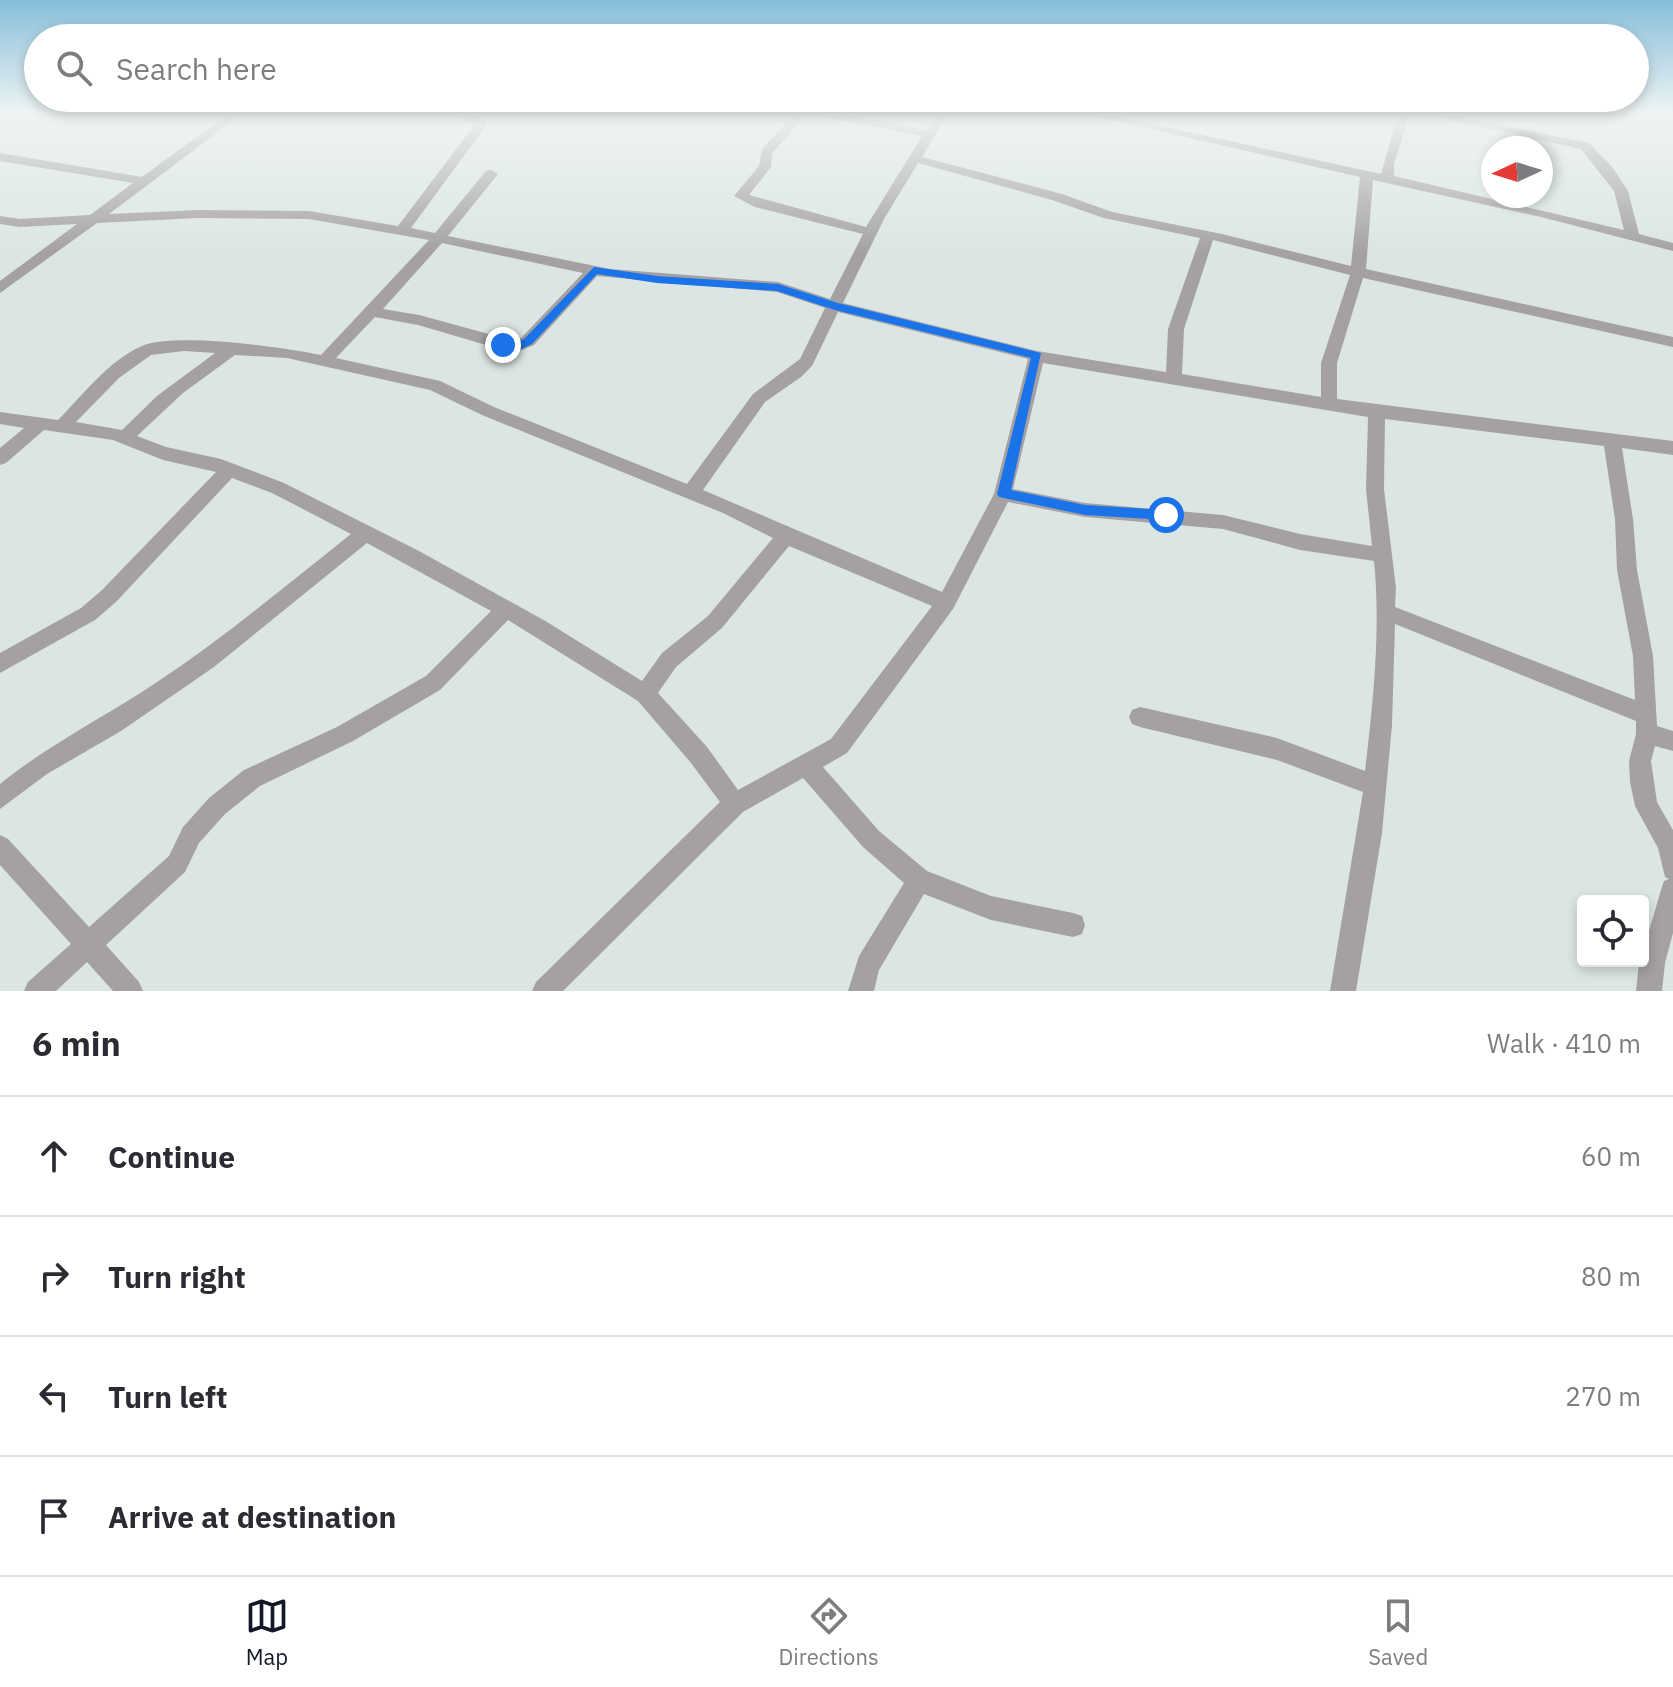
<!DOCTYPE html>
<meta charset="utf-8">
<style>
:root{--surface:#fff;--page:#f7f7f7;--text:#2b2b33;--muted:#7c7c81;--line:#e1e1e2;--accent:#111827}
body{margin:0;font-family:"IBM Plex Sans",sans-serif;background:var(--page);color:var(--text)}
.controls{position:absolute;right:24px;bottom:24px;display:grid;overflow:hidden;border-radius:8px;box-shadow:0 4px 12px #0003}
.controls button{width:72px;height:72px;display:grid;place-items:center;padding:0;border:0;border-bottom:2px solid var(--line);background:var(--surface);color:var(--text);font:40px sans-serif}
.compass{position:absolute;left:1481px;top:136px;width:72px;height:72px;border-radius:50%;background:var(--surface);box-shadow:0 4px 12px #0003;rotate:266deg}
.stop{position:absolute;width:24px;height:24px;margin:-18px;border:6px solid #1a73e8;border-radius:50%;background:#fff}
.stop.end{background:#1a73e8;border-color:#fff;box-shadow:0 2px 8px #0008}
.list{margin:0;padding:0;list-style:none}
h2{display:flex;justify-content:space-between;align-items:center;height:104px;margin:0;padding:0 32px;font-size:34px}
h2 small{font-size:26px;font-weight:400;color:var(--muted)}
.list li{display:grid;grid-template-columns:52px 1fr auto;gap:24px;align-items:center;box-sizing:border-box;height:120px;padding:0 32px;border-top:2px solid var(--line)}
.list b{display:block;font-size:30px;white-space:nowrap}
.list em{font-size:26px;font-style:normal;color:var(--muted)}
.icon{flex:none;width:44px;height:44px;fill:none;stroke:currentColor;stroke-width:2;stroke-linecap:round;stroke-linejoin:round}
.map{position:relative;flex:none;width:1673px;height:991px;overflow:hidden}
.search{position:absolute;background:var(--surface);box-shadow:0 4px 12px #0003;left:24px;right:24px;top:24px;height:88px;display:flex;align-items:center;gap:20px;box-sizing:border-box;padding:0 28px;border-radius:44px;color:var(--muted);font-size:30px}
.sheet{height:584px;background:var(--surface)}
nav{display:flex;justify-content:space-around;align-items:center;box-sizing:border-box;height:112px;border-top:2px solid var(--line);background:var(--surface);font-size:22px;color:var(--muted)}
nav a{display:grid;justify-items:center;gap:4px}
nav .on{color:var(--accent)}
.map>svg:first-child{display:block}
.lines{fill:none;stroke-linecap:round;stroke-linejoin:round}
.minor{fill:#a5a1a3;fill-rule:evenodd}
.route{fill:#1a73e8}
</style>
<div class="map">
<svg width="1673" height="991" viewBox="0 0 1673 991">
<rect width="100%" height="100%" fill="#dbe6e4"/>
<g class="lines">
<path class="minor" d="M228,114H242L109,214L198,210L309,211L398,226L473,127L474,124L450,114H468L485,119V127L411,228L435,233L486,171L491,170L498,174L448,236L610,269L778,282L830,299L863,234L755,207L734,196L759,166L762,149L794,114H807L772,153L771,167L749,195L866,227L922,136L828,118L822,114H846L926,130L936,114H948L922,157L1062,194L1112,212L1222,234L1351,266L1360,177L1085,114H1107L1381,174L1398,114H1410L1394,164V176L1624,230L1614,191L1581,149L1424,114H1447L1589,143L1613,168L1628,191L1639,234L1673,243V251L1541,217L1373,180L1366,269L1673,337V347L1363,278L1337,363V399L1673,441V455L1622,448L1633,519L1637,570L1653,656L1657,726L1673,731V751L1655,746L1651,761L1657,802L1673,830V933L1665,963L1662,991H1636L1639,963L1643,961V951L1661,890L1664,881L1669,879L1665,877L1658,848L1635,806L1630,782L1629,761L1636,734V721L1395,624L1392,725L1382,833L1356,991H1330L1363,792L1277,760L1140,727L1132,724L1129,717L1132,710L1140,707L1277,738L1365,771C1373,703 1381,630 1374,561L1300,550L1223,529L1085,517L1008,502L953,609L847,753L823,767L879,831L927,871L991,896L1073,913L1082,916L1085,925L1082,934L1073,937L991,920L924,894L879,970L874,991H848L859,956L904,883L863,847L803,778L743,812L563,991H532L536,982L720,802L691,763L638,701L508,620L440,690L353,741L260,786L225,814L199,843L185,872L106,945L139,982L143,991H113L87,962L56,991H24L28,982L71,944L0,865V835L8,839L89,927L169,856L183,827L209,798L244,770L337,727L426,676L491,611L367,543L214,667L121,731L47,774L0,809V784C49,744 107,716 160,680C227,635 288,584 351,534L272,493L232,478L116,602L95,620L0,673V653L81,608L102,590L216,472L163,460L113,440L44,430L6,463L0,465V448L24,428L0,424V412L58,420C83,395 109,360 142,346C174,332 284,347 321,355L429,240L309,219L198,218L97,223L0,293V281L77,224L20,227L0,224V216L20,219L90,215L133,183L0,161V153L142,177ZM918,163L1052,200L1104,218L1200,238L1168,329L1166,372L1037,351L843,303L884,219ZM1213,240L1350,275L1321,363V397L1182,374L1184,329ZM442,243L583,273L522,337L515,341L419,315L383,309ZM597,276L777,292L825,308L800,359L753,394L687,484L494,407L440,381L336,358L375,317L418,325L503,350L517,352L534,345ZM838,312L1028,359L994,494L942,592L703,490L765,402L801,377L812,366ZM184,351L215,353L157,396L122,430L76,422L119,378L151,355ZM235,355L287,358L430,390L482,415L723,513L773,538L708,616L662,653L642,681L547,622L419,551L284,483L221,459L166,447L137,436L183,393ZM1043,363L1368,417L1366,489L1372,546L1300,534L1223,515L1085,503L1013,489ZM1385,419L1604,446L1615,519L1617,570L1633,656L1635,700L1395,607L1396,588L1384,489ZM789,546L932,606L831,739L738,790L707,747L658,693L676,667L722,628Z"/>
</g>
<linearGradient id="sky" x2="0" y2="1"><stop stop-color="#86beda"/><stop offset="0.45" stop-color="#eff4f3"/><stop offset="1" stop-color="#eff4f3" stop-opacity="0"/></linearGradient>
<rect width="1673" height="253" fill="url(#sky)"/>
<path class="route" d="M594,267L657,276L778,284L838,303L1041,353L1011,490L1085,505L1166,510L1172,515L1166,520L1085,515L999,497L997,494L1031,358L835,310L777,291L657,283L597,274L532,344L517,351L499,348V342L516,343L524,339Z"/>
</svg>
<div class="controls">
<button><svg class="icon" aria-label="locate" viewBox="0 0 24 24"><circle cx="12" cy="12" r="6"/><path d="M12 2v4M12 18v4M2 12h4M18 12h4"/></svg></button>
</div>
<svg class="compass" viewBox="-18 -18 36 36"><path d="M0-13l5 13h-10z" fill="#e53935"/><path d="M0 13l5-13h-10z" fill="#7c7c81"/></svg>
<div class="stop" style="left:1166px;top:515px"></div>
<div class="stop end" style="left:503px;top:345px"></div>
<div class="search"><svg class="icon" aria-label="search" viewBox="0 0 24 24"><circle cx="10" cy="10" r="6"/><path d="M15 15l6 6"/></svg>Search here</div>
</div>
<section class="sheet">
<h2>6 min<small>Walk · 410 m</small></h2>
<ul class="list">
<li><svg class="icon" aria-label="ahead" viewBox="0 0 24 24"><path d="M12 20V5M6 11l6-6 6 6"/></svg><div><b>Continue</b></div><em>60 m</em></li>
<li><svg class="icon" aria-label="right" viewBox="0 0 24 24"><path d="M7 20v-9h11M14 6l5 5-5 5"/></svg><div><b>Turn right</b></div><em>80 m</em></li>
<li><svg class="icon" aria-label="left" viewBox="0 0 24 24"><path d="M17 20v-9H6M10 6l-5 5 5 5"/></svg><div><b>Turn left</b></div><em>270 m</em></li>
<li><svg class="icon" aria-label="arrive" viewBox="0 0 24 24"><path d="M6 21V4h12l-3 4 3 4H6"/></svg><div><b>Arrive at destination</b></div></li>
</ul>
</section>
<nav>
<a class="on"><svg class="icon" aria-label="map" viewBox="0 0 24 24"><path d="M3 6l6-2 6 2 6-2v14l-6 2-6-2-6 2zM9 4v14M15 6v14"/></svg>Map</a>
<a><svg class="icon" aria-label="directions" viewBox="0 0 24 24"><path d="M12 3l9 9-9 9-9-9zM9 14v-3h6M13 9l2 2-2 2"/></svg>Directions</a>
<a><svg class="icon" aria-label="saved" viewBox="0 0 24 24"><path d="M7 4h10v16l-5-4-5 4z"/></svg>Saved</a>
</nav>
